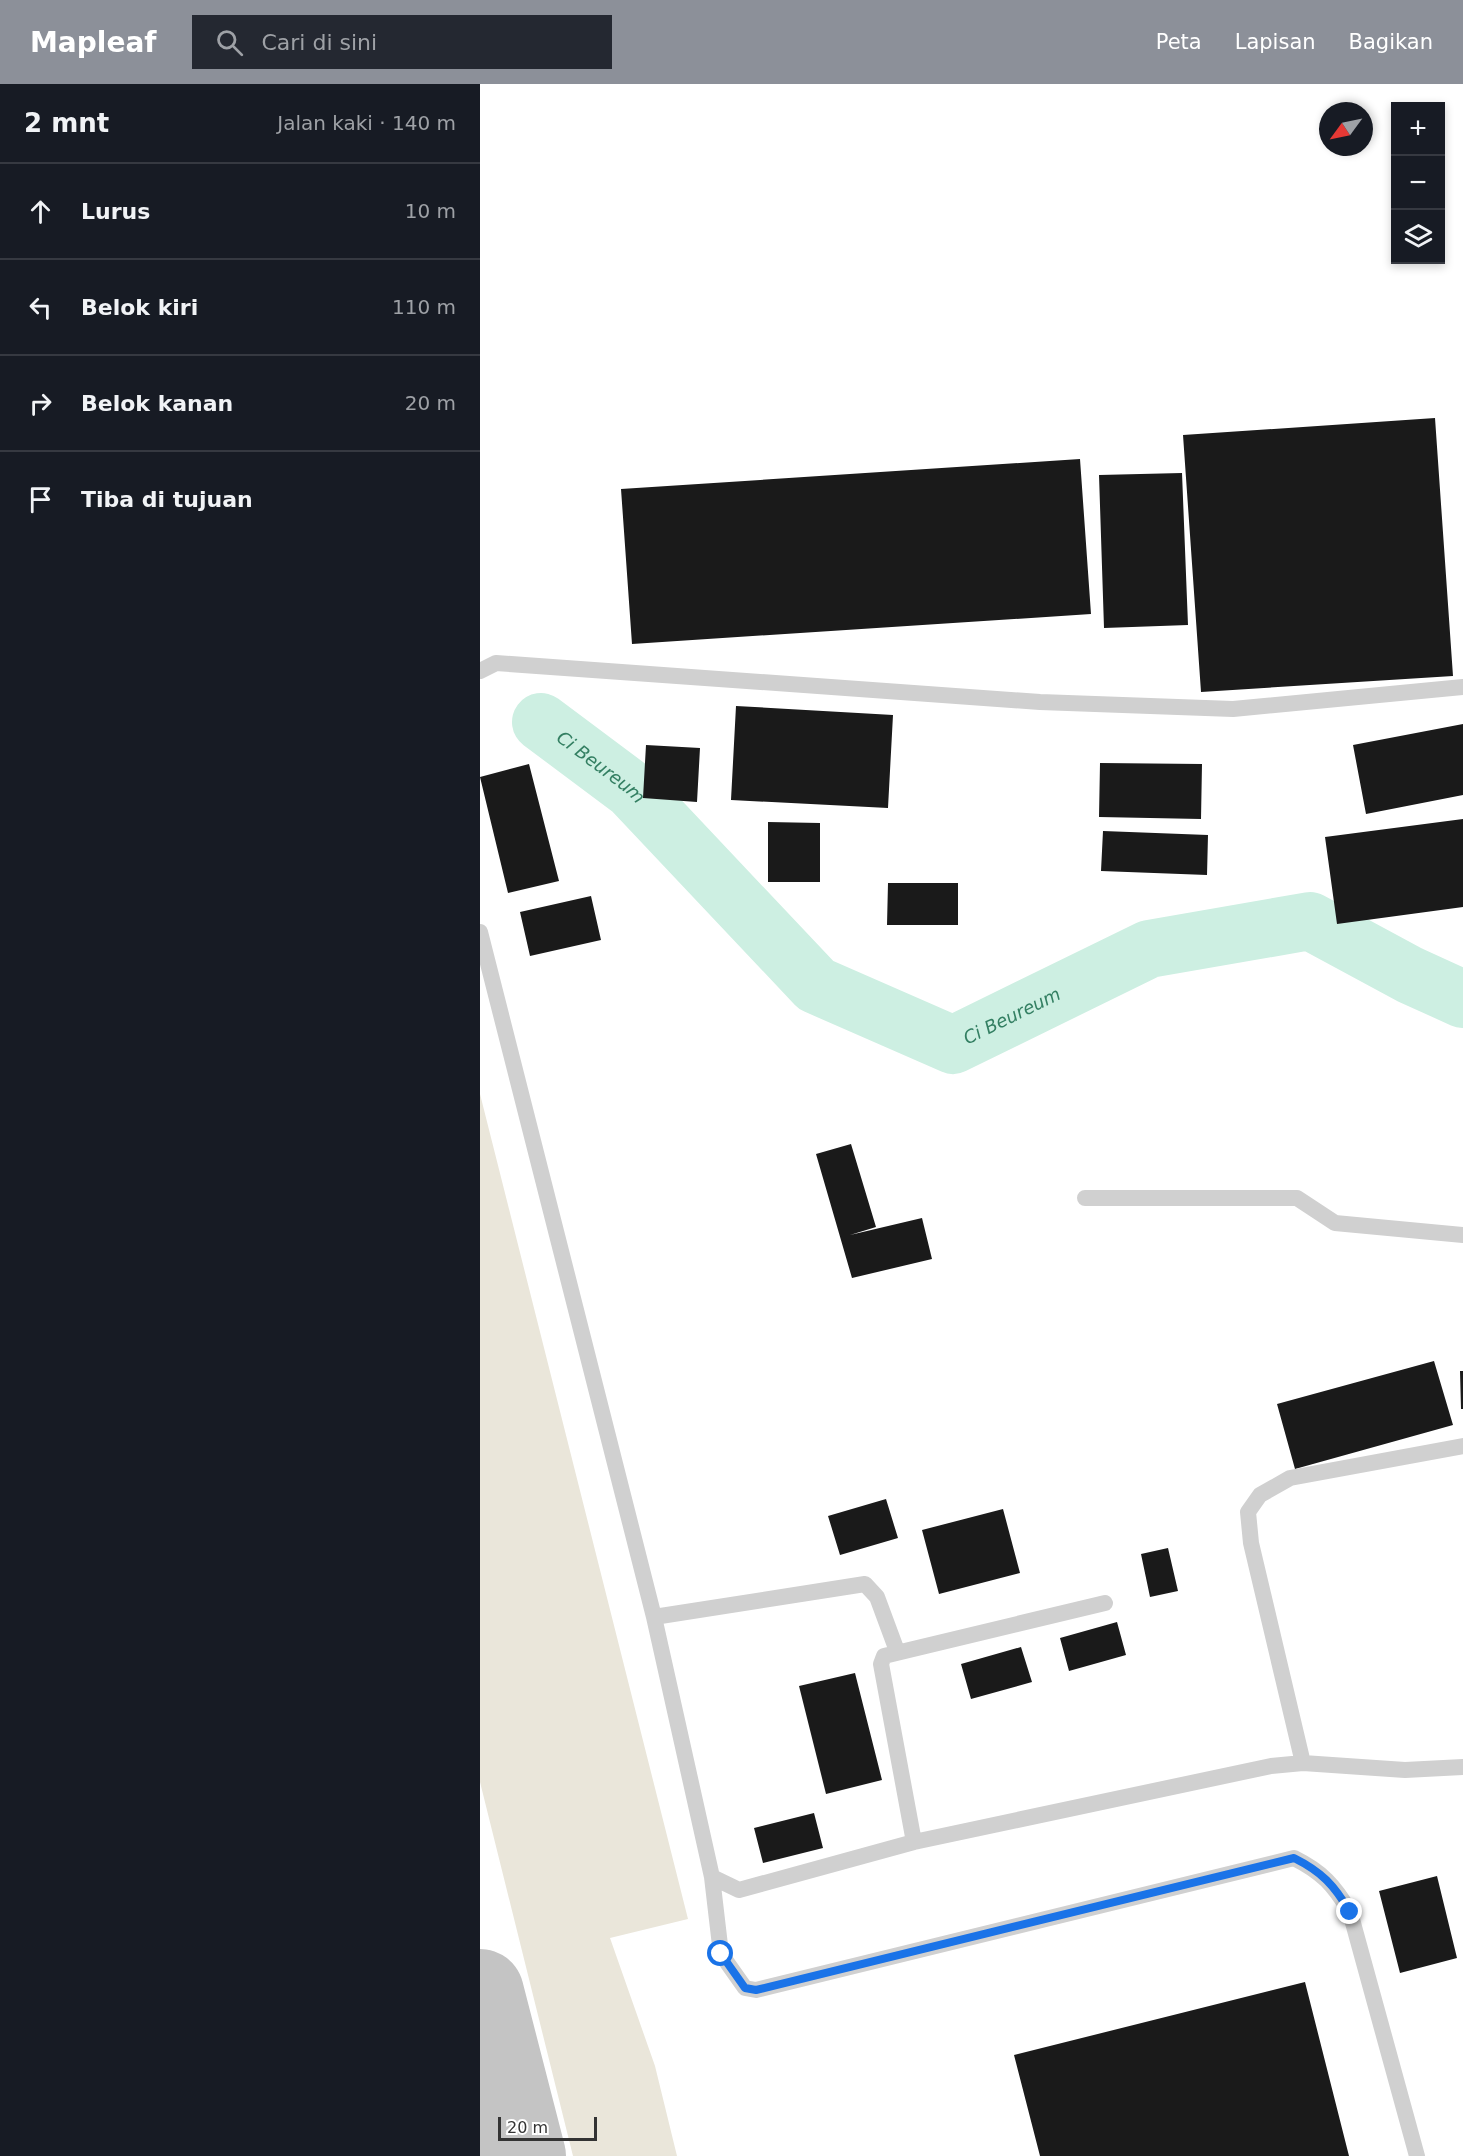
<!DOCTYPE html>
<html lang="id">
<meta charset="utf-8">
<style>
:root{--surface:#171b24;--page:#242831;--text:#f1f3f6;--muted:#9ea1a6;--line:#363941;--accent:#8c9099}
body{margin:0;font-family:"DejaVu Sans",sans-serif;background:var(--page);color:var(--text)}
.controls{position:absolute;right:18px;top:18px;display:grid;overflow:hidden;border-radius:0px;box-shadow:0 3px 9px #0003}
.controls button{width:54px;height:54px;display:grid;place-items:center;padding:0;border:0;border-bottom:2px solid var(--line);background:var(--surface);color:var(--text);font:30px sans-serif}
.compass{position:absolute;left:839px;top:18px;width:54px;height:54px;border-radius:50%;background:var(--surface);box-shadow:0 3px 9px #0003;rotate:237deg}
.scale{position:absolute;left:18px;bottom:15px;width:99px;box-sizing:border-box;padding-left:6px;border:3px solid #333;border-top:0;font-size:16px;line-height:21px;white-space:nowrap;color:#333;-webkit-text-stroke:4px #fff;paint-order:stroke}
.stop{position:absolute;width:18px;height:18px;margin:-14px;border:4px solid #1a73e8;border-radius:50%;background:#fff}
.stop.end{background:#1a73e8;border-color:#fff;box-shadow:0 2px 6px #0008}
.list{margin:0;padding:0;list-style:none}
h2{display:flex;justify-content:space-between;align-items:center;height:78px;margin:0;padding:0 24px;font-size:26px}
h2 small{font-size:20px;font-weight:400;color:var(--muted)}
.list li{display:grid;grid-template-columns:39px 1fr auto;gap:18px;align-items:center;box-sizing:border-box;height:96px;padding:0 24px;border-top:2px solid var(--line)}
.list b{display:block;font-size:22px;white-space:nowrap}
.list em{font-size:20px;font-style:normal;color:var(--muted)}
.icon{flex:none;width:33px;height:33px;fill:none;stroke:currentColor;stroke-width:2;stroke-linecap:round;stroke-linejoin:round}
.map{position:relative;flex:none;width:983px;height:2072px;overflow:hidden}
header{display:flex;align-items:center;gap:36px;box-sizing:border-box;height:84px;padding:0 30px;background:var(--accent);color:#fff}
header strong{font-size:28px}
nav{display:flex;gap:33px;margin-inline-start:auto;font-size:21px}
.search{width:420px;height:54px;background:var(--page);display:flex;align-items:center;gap:15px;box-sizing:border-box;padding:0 21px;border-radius:0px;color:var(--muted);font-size:22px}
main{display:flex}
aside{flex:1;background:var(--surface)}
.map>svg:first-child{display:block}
.green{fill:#eae6da}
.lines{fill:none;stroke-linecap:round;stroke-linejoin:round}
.river{stroke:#cdefe2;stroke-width:58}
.taxiway{stroke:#c4c4c4;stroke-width:88}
.building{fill:#1a1a1a}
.service{stroke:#d0d0d0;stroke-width:16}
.route{stroke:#1a73e8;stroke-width:8}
.labels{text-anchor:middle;stroke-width:6;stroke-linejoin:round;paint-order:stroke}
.water-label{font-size:18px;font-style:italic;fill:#337f62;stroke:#fff}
</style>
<header>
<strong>Mapleaf</strong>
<div class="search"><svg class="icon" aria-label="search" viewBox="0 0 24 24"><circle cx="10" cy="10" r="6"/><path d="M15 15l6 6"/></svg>Cari di sini</div>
<nav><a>Peta</a><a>Lapisan</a><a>Bagikan</a></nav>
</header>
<main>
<aside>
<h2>2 mnt<small>Jalan kaki · 140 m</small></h2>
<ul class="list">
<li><svg class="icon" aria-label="ahead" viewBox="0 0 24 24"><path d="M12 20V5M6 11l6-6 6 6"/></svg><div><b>Lurus</b></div><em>10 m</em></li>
<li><svg class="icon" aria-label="left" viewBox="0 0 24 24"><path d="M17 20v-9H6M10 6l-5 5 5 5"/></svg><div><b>Belok kiri</b></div><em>110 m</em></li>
<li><svg class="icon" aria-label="right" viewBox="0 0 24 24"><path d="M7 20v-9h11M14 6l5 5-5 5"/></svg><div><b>Belok kanan</b></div><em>20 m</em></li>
<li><svg class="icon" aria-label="arrive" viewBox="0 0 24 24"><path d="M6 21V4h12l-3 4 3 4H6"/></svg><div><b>Tiba di tujuan</b></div></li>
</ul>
</aside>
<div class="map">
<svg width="983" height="2072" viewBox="0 0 983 2072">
<rect width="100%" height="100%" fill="#fff"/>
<path class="green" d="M0,1010L208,1835L130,1854L175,1982L197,2072H93L0,1698Z"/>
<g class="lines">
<path class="river" id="s1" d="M61,638L152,706L336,901L473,961L669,865L830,837L930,891L983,915"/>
<path class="taxiway" d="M0,1909L42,2072"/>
</g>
<path class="building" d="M955,334L973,592L721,608L703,351Z
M600,375L611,530L152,560L141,405Z
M702,389L708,541L624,544L619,391Z
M256,622L413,631L408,724L251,716Z
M983,640V711L886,730L873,661Z
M166,661L220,664L217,718L163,714Z
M620,679L722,680L721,735L619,733Z
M49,680L79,797L28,809L0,693Z
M983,735V823L857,840L845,753Z
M288,738L340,739V798H288Z
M623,747L728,751L727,791L621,787Z
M408,799H478V841H407Z
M111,812L121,856L50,872L40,828Z
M371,1060L396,1143L370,1151L442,1134L452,1175L372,1194L336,1070Z
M954,1277L973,1341L815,1385L797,1320Z
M980,1287H983V1325H981Z
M406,1415L418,1454L360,1471L348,1432Z
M523,1425L540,1489L459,1510L442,1446Z
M688,1464L698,1507L670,1513L661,1470Z
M637,1538L646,1571L589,1587L580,1554Z
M541,1563L552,1598L491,1615L481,1580Z
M375,1589L402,1696L346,1710L319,1602Z
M334,1729L343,1764L283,1779L274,1744Z
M957,1792L977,1874L920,1889L899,1807Z
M825,1898L869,2072H560L534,1971Z"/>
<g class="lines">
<path class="service" d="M0,587L16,579L560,618L753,625L983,603
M0,848L174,1533L232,1793L241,1870L265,1904L276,1906L814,1774C842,1788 854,1801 870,1828L937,2072
M605,1114H817L855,1139L983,1151
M174,1533L385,1500L397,1513L417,1567
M823,1679L771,1459L768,1428L780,1411L810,1394L983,1362
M434,1758L401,1580L404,1572L625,1519
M232,1793L259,1806L434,1758L791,1682L823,1679L925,1686L983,1683"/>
</g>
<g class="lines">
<path class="route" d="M241,1870L265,1904L276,1906L814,1774C842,1788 854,1801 870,1828"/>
</g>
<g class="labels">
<g class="water-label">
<text dy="6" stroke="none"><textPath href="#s1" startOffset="75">Ci Beureum</textPath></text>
<text dy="6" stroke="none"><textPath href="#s1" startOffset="597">Ci Beureum</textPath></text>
</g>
</g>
</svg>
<div class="controls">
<button>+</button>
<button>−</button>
<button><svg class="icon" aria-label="layers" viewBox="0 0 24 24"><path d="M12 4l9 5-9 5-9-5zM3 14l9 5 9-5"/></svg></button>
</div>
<svg class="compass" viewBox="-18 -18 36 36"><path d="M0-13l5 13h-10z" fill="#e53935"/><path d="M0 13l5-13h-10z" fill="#9ea1a6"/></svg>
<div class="scale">20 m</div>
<div class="stop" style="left:241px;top:1870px"></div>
<div class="stop end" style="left:870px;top:1828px"></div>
</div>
</main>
